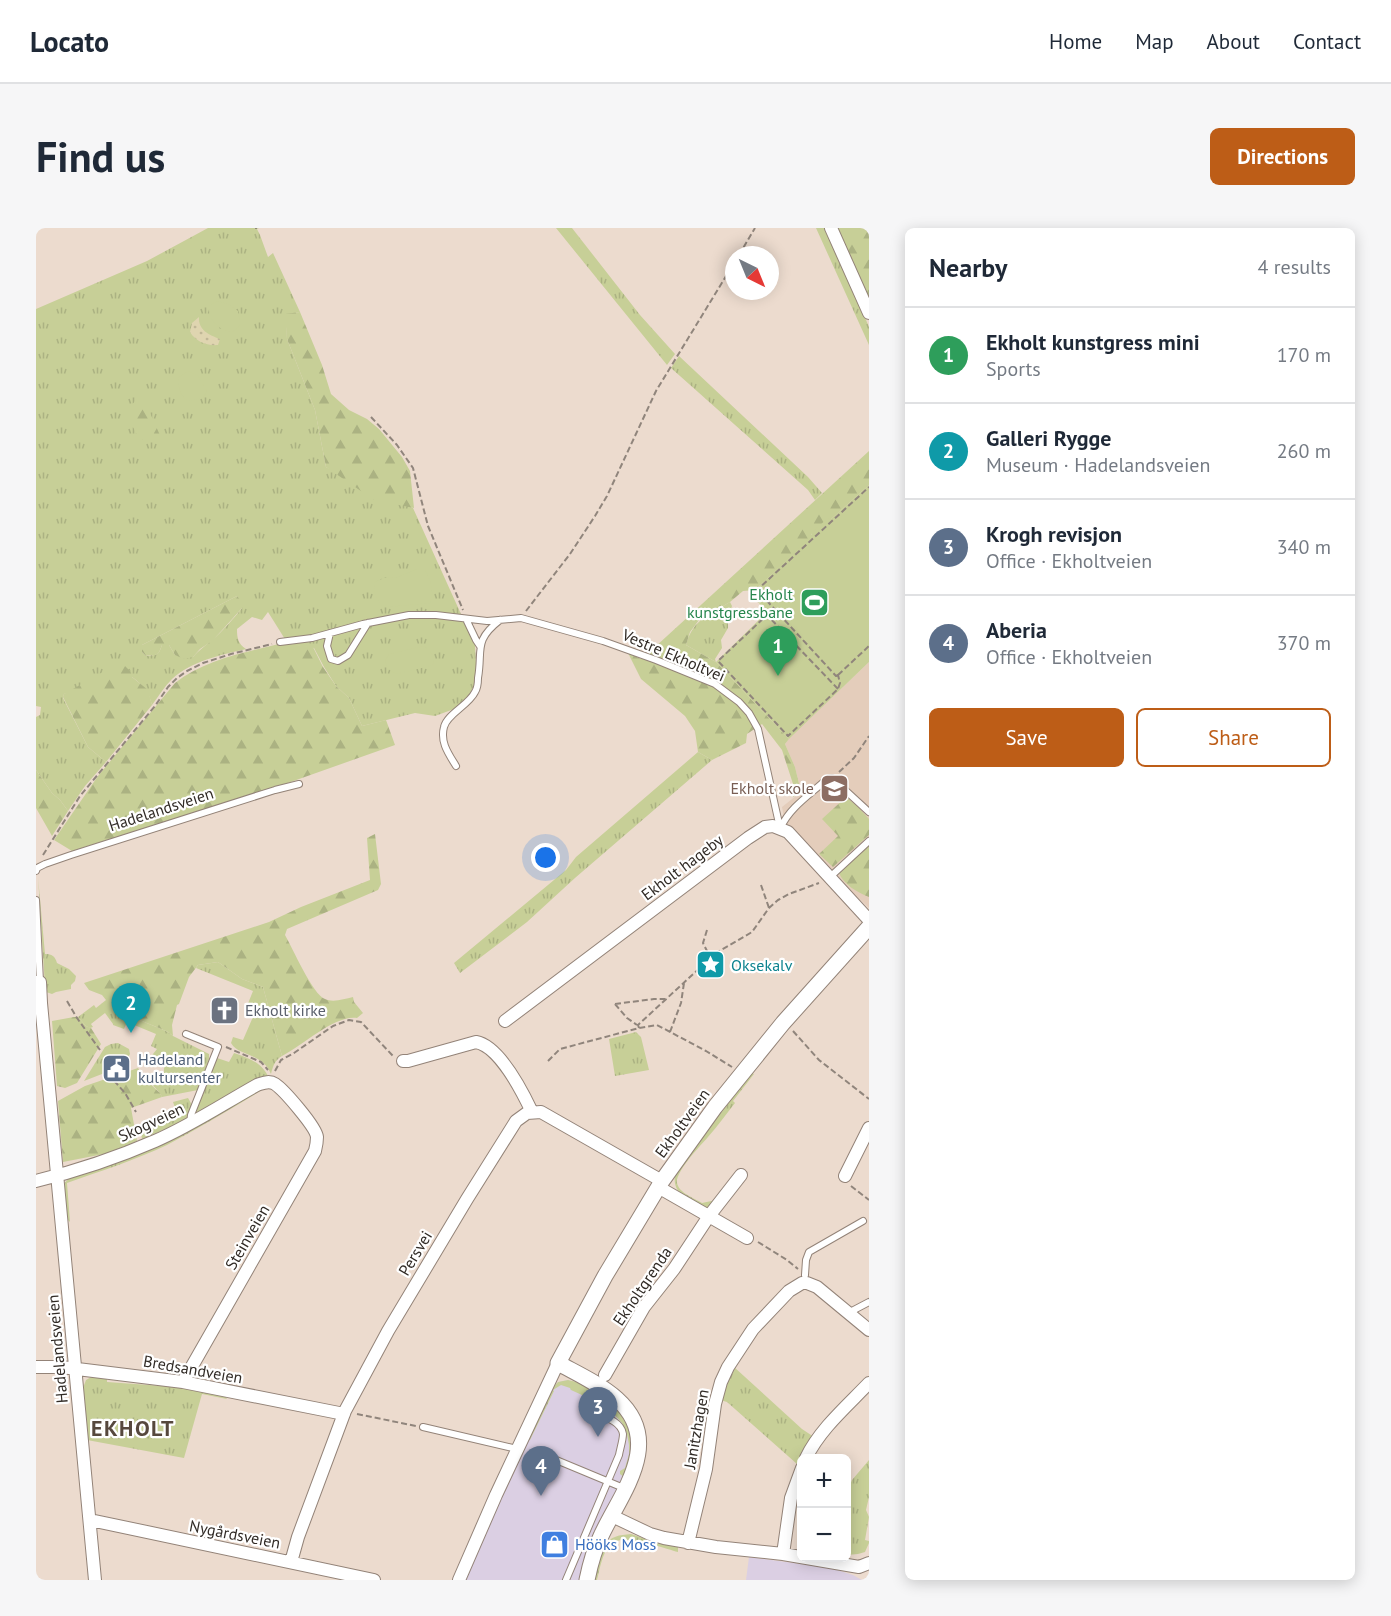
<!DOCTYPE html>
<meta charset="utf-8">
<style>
:root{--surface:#fff;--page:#f6f6f7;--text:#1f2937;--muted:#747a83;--line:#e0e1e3;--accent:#bd5d17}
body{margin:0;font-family:"PT Sans",sans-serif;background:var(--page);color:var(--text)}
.controls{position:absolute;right:18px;bottom:18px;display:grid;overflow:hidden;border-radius:9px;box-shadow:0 3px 15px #0003}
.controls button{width:54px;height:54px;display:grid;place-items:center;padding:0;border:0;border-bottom:2px solid var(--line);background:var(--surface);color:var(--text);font:30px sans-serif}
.compass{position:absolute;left:689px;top:18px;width:54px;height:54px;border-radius:50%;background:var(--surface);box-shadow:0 3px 15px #0003;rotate:137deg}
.you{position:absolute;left:510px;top:630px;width:21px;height:21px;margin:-15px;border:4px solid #fff;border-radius:50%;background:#1a73e8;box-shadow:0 0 0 9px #1a73e833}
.badge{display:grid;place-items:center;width:39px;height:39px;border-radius:50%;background:var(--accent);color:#fff;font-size:20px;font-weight:700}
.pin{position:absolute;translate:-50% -50px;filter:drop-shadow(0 2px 3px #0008)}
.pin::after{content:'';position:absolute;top:32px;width:21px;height:18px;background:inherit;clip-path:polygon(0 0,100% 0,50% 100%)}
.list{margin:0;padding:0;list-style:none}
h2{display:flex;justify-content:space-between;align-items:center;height:78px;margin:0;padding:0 24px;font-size:26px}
h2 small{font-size:20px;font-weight:400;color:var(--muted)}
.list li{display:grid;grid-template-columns:39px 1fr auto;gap:18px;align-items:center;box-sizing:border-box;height:96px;padding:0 24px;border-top:2px solid var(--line)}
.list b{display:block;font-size:22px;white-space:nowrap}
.list p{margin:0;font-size:20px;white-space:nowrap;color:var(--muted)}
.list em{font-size:20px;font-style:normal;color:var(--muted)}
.actions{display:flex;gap:12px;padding:18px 24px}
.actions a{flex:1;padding:14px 0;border:2px solid var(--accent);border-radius:9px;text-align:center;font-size:21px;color:var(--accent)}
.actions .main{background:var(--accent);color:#fff}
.map{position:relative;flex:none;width:833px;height:1352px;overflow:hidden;border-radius:9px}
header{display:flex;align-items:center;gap:36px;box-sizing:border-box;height:84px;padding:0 30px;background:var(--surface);border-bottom:2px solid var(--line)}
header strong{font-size:28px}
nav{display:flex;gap:33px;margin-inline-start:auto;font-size:21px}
.intro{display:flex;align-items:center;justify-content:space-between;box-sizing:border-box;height:144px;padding:0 36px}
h1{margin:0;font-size:42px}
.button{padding:15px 27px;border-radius:9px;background:var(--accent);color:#fff;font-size:21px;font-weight:700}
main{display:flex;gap:36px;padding:0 36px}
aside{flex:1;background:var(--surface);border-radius:9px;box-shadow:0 3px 15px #0003}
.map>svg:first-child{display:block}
.commercial{fill:#dbcfe3}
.built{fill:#e4cdbb}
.grass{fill:url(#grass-tufts);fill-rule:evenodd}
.forest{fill:url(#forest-firs)}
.sand{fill:url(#sand-dots)}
.pitch{fill:#c7cf97}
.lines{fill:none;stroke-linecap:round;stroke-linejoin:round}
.service-casing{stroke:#938378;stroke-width:8}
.minor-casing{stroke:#938378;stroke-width:14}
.tertiary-casing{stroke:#938378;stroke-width:17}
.path{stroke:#90857c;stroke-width:2;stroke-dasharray:6 3;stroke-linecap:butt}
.service{stroke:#fff;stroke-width:6}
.minor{stroke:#fff;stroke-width:12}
.tertiary{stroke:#fff;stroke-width:15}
.labels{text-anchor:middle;stroke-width:4.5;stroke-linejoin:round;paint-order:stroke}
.leisure-label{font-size:16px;fill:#27864d;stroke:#fff;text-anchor:end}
.street-label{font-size:16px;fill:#312b26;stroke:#fff}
.education-label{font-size:16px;fill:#785e54;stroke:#fff;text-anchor:end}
.culture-label{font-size:16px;fill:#0d838f;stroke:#fff;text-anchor:start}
.worship-label{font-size:16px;fill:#5b616d;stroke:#fff;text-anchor:start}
.service-label{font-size:16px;fill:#4e5e75;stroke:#fff;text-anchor:start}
.shop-label{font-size:16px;fill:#366cbe;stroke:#fff;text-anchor:start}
.district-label{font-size:22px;font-weight:bold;letter-spacing:1.5px;fill:#56483d;stroke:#fff}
</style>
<header>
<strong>Locato</strong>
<nav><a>Home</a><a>Map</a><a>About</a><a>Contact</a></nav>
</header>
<div class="intro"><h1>Find us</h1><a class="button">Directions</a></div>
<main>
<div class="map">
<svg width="833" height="1352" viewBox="0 0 833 1352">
<defs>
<pattern id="grass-tufts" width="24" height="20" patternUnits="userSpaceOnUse" patternTransform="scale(1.5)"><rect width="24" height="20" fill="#c7cf97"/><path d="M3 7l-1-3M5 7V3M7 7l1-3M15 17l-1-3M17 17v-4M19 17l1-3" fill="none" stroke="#abb282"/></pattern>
<pattern id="forest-firs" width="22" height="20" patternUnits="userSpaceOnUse" patternTransform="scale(1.5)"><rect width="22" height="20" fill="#c7cf97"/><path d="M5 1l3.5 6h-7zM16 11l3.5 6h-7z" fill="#abb282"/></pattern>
<pattern id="sand-dots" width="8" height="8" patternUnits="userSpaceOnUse" patternTransform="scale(1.5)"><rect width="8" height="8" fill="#dfd5b0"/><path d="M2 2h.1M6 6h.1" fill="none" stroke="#c0b797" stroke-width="1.8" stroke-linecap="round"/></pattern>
</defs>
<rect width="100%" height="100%" fill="#ecdbce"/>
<path class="commercial" d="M532,1152L550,1159L590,1193L596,1229L544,1352H426L513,1163L522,1154Z
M713,1329L795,1340L817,1347L826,1352H710Z"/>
<path class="built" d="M833,434V680L784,633L749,594L746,579L765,564L759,539L749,516L753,511Z"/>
<path class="grass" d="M172,0H223L221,1L224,7L232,29L237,25L264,84L250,87L251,111L279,182L290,239L377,280L439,417L441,452L432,469L418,481L399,488L379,485L326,498L313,470L300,458L288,439L278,420L252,416L232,384L226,392L216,389L201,401C201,410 202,416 210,421C184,427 156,433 136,451C128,459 122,469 116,477C113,464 107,457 96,449L28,466L27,470L52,519L70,534L49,558L32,583L24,572L16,565L0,542V489L4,487L5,479L0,478V81L111,33ZM201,368L206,380C197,391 187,403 176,412C169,418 163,422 157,429L139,427L133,417H126C122,429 121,426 110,428L106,424V417Z
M520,0H536L604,87L639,126L631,137Z
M780,0H791L833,99V117Z
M643,128L772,249L786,265L779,272L772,262L635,140Z
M694,374L696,378L692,389V400L685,412L686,420L679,431L680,434L650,417C657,391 673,387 694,374Z
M662,524L676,532L539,650L491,694L424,745L418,735L530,642L540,629Z
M2,649L9,726C16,726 19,728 21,735L33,741L40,748L39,753L35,757V761L20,764L16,766L10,764L9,758Z
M182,734L206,751L227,759L246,828C239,832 237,838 235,846C226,824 203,829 195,815L197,809L207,812L220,782L211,778L217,763L160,740L162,737Z
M70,772H76C90,789 112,795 132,804L137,808L173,826V831L162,862L126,869C123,861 113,856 109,848L111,845H128V831H113L121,821L115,818L120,806L91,794L88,801L77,797V796L69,785L55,796L57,799L54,800L50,798L42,789L58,777L60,780Z
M600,804L605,809L613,842L579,848L573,811Z
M82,815L93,821L94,826L89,835L84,839L48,853L69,819L75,816Z
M198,825C212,830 225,834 232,848L156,889L179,832L181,830L193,834Z
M716,845L718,846L697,873L699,875C690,886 682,898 672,909C665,917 639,944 641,955C643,965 658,970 666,975L680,972L673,979L668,980C654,972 636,967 639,947L677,895Z
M227,859H231C198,879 165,899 131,917C99,932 65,943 31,955L34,994L31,991L28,956L32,951Z
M152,870L156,877L151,892L106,911L105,905L142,888L137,874Z
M698,1139L766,1201L778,1209L761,1236L691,1174L684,1172L688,1159Z
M64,1148L71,1151V1154L155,1160L189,1168L191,1171L166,1166L148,1230L51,1212L47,1160L50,1152L55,1149Z
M532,1152C567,1159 599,1190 596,1227C596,1234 591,1242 588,1249L584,1246V1243L589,1240L593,1226V1217L591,1206L586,1195L570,1178L535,1162L534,1160L525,1157L517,1162L518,1163L494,1212L491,1211L516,1160L522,1154Z
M833,1232V1269L830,1282L833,1289L829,1312L833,1313V1315L829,1324L822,1326L811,1327V1263L816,1252Z
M595,1306L619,1314L642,1319V1324C627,1320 585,1304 574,1317C566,1326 564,1340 561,1352H556L568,1318C575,1308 583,1307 595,1306Z"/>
<path class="forest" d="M801,0H833V71Z
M264,84L286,137L295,166L313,182L331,191L343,201L366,229L374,243L378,280L338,272L290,239L279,182L251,111L249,86Z
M105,165L127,214L103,211L90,185Z
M833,223V257L794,292L775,306L777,308L719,362L707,363L694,374L663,392L654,404L650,417L680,434L753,511L749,516L759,539L765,564L757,569L758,559L746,522L726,496L711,506L710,515L676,532L662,524L659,503L649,488L605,451L592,425L605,431L619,419Z
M201,368L207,376L206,380L189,399L176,413L164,421L157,429L148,431L139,427L133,417H126C121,431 121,425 110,428L106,424V417Z
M251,414L253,416L277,419L287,439L300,458L313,470L326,498L350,492L359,517L249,556L36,623L18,612L62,548L139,455C171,430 213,424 251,414Z
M83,435L89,438L95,444L96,449L112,462L116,477L70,534L52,519L27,469L28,466Z
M0,542L16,565L24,572L32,583L16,608L0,580Z
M810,569L821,578L833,591V607L797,639L783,626L802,608L786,591Z
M339,606L345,656L342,662L251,701L249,707C256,719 277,767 289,771C297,775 308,771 317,769L318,774L327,785L321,790C298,787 268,817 246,828L227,759L206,751L182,734L162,737L153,749L143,776L141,777L136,797L137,808L132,804C112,795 90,789 76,772H70L66,767L53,762L48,755L233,694L265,679L334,652L331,610Z
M833,618V669C822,665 807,656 803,645Z
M38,789H42L50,798L55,800L65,816L41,855L29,860L21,858L16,793Z
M102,840L112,854L124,865L126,869L95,880L101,913L73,925L27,934L22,873L49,858Z"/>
<path class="sand" d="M163,89C162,102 173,107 184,111L182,117C171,118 160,114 154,104L156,95Z"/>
<path class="pitch" d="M181,73L192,76L202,83C202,84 204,93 204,94C200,113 179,100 174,88C173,86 173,80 173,78Z
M152,143L162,148L171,163L167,170L152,173C143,167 142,159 143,149Z
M833,257V434L753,511L680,434L731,384L715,366L776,308L775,305L792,290L795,291Z
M381,341H389C394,352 399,363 394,375L351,379L345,377L338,364L339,354L348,350L362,349Z
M388,418C395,423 398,426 397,436L390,439L360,446L352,441L349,433L353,426Z"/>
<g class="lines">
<defs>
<path id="service" d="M430,391L440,412L444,418
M294,405L291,418L295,431L302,433L312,427L332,395
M244,414L276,410L327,396L373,387H400L451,393L485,390L567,413L620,432L679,456L703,474L713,485L722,501L744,600
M420,538C412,525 404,514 408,499C411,486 433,477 439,464C441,461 442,454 442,450C447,422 437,413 464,392
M745,599C754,579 775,566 791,551L796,550L833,584
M0,643L1,640L9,636L35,627L239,562L263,556
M794,649L833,613
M0,672L4,754
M150,806L182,819L155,887L154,896
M769,1047L770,1032L773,1024L827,993
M814,1084L833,1074
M387,1199L481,1221
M501,1224L590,1261
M530,1352L583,1227C584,1221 587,1212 587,1206C585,1192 565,1188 554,1183"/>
<path id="minor" d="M795,0L833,85
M0,754H4L5,775L59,1352
M469,793L712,610L729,599L737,598L752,604L833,692
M367,833H372L440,814C463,818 486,863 496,884
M809,948L833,900
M0,953C41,943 80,930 119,913C154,898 187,876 221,857C227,855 233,852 239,856C248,862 280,899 281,909C281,913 280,919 279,923L147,1154
M622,959L711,1010
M0,1139H25L147,1154L308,1186
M569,1147L608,1079L638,1041L673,988L705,947
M770,1230C784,1201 811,1178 833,1155
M576,1288L614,1306L628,1310L680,1319L747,1326L823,1339L833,1335
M54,1292L338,1352
M652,1315L670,1241L679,1176L685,1154L692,1139L717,1101L753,1063L766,1055H771L781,1059L833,1102
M747,1326L755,1270L766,1240
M255,1334L262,1309L309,1183L352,1103L431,971L480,893L491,885L505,884L626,953
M423,1352L460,1267L522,1135"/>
<path id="tertiary" d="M551,1352C554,1337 558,1322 565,1308C585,1265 629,1214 581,1171C564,1156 542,1146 522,1135L569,1048L626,953L679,879L747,795L833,699"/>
</defs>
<use href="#service" class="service-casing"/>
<use href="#minor" class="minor-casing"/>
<use href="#tertiary" class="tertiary-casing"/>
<path class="path" d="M220,0V1
M703,27L719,0
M335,189L361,217L377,240L392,298L427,382
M490,383L534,326L559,288L571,268L620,163L698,35
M802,447L800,448L721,362L833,259
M802,447L833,418
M802,461L731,387L682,433L752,508L802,461L804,455L802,447
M803,544L818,530L833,508
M7,627L44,568L119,478L132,459L141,450L151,443L167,435L195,426L236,416
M725,657L733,680
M671,702L667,715L675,731
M31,773L41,790L64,822
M579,776L618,771H629
M579,776L591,790L601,797
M603,800L602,797L680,725L716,704L733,680L742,672L753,666L783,655
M757,803L783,832L833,871
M634,804L645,775L648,755
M190,819L225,834L232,842
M512,833L524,821L603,800L621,797L670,823L696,839
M239,843L245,832L258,825L297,798L313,792L325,794L357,828
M72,846L89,865L100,884
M815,958L833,972
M722,1014L751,1032L762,1041
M321,1186L380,1198"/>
<use href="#service" class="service"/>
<use href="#minor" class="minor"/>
<use href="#tertiary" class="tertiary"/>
</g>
<defs>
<symbol id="stadium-square" viewBox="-11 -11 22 22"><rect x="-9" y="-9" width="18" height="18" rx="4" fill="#2e9e5b" stroke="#fff"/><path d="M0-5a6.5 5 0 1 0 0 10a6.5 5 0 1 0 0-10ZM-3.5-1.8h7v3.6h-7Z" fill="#fff"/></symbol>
<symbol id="school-square" viewBox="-11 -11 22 22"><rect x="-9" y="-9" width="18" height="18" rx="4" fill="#8d6e63" stroke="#fff"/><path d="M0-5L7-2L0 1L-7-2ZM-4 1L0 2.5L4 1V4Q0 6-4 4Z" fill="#fff"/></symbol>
<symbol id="sight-square" viewBox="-11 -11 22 22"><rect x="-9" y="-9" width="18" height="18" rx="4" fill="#0f9aa8" stroke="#fff"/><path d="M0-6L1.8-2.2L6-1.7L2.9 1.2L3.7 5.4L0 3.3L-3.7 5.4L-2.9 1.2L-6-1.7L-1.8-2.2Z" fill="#fff"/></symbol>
<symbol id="church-square" viewBox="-11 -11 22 22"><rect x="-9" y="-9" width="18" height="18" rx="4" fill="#6b7280" stroke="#fff"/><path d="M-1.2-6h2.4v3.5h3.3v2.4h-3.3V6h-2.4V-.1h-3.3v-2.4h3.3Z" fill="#fff"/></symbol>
<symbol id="civic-square" viewBox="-11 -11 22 22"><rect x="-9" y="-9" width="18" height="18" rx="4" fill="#5c6f8a" stroke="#fff"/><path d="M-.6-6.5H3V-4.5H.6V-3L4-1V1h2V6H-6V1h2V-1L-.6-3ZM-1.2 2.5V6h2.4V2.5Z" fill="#fff"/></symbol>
<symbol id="shop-square" viewBox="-11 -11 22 22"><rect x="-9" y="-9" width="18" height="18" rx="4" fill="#3f7fe0" stroke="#fff"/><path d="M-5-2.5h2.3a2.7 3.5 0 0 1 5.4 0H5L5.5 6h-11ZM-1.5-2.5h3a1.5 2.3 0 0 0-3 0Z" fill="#fff"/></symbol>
</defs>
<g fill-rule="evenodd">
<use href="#stadium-square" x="762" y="358" width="33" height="33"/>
<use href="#school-square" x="782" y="544" width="33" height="33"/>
<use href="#sight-square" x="658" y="720" width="33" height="33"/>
<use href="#church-square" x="172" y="766" width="33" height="33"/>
<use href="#civic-square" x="64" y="824" width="33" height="33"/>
<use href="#shop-square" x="502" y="1300" width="33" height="33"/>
</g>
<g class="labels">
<g class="leisure-label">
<text x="757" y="372">Ekholt<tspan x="757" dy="18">kunstgressbane</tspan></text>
</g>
<g class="street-label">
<text transform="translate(638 427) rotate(23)" y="6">Vestre Ekholtvei</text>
<text transform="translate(125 581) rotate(-18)" y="6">Hadelandsveien</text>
<text transform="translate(646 639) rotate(-37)" y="6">Ekholt hageby</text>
<text transform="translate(115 894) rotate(-25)" y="6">Skogveien</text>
<text transform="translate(646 895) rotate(-54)" y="6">Ekholtveien</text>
<text transform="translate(211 1009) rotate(-60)" y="6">Steinveien</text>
<text transform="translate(379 1025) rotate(-59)" y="6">Persvei</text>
<text transform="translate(606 1058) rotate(-56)" y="6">Ekholtgrenda</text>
<text transform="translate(21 1121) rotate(-95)" y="6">Hadelandsveien</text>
<text transform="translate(157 1141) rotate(10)" y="6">Bredsandveien</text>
<text transform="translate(660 1201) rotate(-80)" y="6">Janitzhagen</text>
<text transform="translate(199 1306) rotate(11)" y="6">Nygårdsveien</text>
</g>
<g class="education-label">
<text x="778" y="566">Ekholt skole</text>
</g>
<g class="culture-label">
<text x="695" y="743">Oksekalv</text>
</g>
<g class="worship-label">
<text x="209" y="788">Ekholt kirke</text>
</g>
<g class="service-label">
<text x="102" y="837">Hadeland<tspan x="102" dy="18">kultursenter</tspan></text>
</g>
<g class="shop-label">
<text x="539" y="1322">Hööks Moss</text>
</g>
<g class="district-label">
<text x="97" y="1208">EKHOLT</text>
</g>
</g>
</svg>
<div class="controls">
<button>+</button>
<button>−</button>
</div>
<svg class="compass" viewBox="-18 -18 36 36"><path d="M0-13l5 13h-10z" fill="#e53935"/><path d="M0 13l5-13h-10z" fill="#747a83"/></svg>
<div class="you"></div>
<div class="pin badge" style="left:742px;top:448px;background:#2e9e5b">1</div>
<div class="pin badge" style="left:95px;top:805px;background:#0f9aa8">2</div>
<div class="pin badge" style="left:562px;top:1209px;background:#5c6f8a">3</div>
<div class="pin badge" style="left:505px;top:1268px;background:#5c6f8a">4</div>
</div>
<aside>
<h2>Nearby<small>4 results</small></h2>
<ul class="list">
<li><span class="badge" style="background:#2e9e5b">1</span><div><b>Ekholt kunstgress mini</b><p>Sports</p></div><em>170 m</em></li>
<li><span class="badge" style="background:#0f9aa8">2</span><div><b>Galleri Rygge</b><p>Museum · Hadelandsveien</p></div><em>260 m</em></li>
<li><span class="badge" style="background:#5c6f8a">3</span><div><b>Krogh revisjon</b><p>Office · Ekholtveien</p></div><em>340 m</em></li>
<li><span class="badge" style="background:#5c6f8a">4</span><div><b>Aberia</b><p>Office · Ekholtveien</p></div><em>370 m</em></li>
</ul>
<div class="actions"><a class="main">Save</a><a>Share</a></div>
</aside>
</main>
